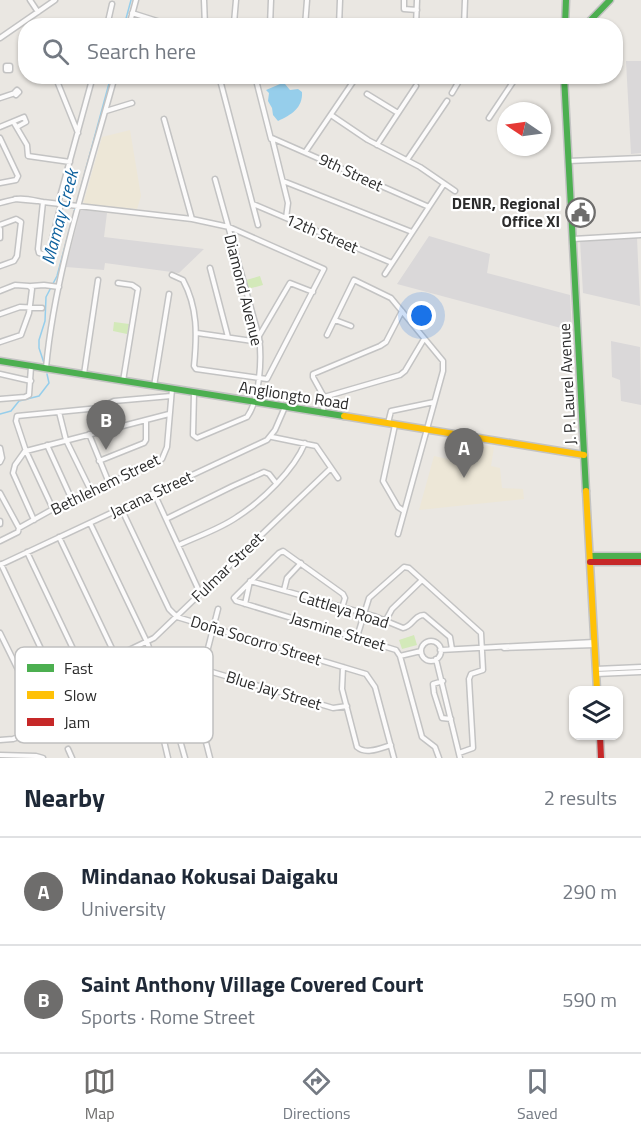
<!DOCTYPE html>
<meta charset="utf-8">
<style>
:root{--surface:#fff;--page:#f2f2f3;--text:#1f2937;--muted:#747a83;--line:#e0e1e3;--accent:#6e6d6c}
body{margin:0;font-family:"Titillium Web",sans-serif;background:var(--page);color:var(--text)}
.controls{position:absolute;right:18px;bottom:18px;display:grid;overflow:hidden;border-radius:12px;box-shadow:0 2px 4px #0004}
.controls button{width:54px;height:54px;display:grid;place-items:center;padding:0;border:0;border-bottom:2px solid var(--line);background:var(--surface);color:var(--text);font:30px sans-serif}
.compass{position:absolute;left:497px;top:102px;width:54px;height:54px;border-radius:50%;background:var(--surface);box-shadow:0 2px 4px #0004;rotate:283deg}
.you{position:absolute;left:422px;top:316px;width:21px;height:21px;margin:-15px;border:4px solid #fff;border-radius:50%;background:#1a73e8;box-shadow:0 0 0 9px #1a73e833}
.badge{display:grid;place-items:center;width:39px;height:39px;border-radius:50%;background:var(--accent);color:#fff;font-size:20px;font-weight:700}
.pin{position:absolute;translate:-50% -50px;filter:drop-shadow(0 2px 3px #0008)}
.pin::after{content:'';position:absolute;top:32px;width:21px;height:18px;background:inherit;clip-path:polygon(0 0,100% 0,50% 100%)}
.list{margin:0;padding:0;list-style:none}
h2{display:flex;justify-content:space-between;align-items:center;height:78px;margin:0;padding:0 24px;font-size:26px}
h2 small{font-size:20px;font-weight:400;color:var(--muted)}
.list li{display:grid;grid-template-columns:39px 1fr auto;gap:18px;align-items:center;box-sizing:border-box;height:108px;padding:0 24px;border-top:2px solid var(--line)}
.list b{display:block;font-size:22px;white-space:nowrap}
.list p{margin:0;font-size:20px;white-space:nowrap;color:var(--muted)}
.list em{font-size:20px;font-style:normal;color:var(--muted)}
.icon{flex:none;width:33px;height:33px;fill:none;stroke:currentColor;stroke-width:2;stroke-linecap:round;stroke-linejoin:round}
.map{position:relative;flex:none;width:641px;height:758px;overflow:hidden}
.search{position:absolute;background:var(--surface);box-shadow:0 2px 4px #0004;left:18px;right:18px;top:18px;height:66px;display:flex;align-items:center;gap:15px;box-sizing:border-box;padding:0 21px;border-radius:24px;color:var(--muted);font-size:22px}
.sheet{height:294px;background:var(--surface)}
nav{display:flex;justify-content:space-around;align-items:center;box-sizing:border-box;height:84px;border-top:2px solid var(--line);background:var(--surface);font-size:16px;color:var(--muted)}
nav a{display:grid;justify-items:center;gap:3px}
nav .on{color:var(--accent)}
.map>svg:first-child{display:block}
.industrial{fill:#dad8d9}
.education{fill:#ede7d7}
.pitch{fill:#d3e9b9}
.water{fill:#96ceeb}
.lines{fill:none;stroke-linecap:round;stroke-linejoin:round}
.stream{stroke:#96ceeb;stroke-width:1.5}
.street-casing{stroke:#c3c3c3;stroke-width:7}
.fast-casing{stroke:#c3c3c3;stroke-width:9}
.slow-casing{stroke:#c3c3c3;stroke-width:9}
.jam-casing{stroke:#c3c3c3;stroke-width:9}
.street{stroke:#fcfbfb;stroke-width:4}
.fast{stroke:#4caf50;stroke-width:6}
.slow{stroke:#ffc107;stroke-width:6}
.jam{stroke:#c62828;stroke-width:6}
.labels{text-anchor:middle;stroke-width:4.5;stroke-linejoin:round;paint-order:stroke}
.street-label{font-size:16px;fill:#2c2c2c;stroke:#fff}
.poi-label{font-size:16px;font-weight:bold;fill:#2c2c2c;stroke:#fff;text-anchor:end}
.water-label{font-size:18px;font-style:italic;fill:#0e619e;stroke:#fff}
.key{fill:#fff;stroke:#c0c0c0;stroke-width:1.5}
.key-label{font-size:16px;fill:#2c2c2c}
</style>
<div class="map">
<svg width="641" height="758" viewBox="0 0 641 758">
<rect width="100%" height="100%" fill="#eae7e2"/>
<path class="industrial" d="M626,61H641V153L631,154Z
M81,209L107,213L104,237L204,249L179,273L105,263L104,270L66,267Z
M429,236L490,254L487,273L570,295L572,331L397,284Z
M637,237L640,306L583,293L580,240Z
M611,341L640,347L641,405L621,401L620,380L612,377Z"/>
<path class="education" d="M130,130L141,196L137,209L83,204L102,137Z
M457,441L494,447L491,466L500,468L502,488L523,489L524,499L419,510L434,456L452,460Z"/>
<path class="pitch" d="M260,276L263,285L248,289L246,280Z
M114,322L129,324L127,334L113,331Z
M414,635L417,645L402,649L399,640Z"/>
<path class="water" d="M280,84H285L290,90L298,89L302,92C303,108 291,115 278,121L273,115L272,108L268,101L269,93L266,90Z"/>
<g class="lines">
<path class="stream" d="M124,26L131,0
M44,363L39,348V340L45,321L46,297L57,276L111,76
M0,414L11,411L19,401L39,396L49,383L47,374"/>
<defs>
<path id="street" d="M30,0L38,12
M204,0L205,26
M404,0V9L417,10
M132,13L173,26
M204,22L268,26
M234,23L236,0
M107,26L112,4
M129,26L136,0
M270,26L271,0
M305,26L307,0
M339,26L340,0
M416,26L417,0
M464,26L465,0
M0,38L55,0
M6,66H10V70H6Z
M55,76L78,133
M219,76L258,225
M255,76L271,139
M17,90L19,92L16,95L15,92Z
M452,93L462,76
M367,94L398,113
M0,98L15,93
M106,111L132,103
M331,115L368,140L420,167L455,191
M489,118L517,76
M164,119L192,219
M14,123L27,145L28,156L70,162
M0,127L24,117L26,122L17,127
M0,138L18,176L16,180L0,183
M377,145L416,86
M306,151L357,76
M407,160L447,101
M568,161L641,158
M283,181L412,232
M15,199L37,201
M43,202L38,249L39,253L46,255L49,252L61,204
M0,203C21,197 22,198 43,202L192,219L229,227L324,269L267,379L196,369L194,366C197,335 198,308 183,280L172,275
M58,204L93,76
M253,204L392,263
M286,218L288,203L272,138L429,207
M0,225L16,219L21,222L17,256L14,261L0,266
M0,229V238
M573,239L641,235
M210,268L228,337
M385,274L444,184
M118,283L132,285L138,289L123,381
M31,286L44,285L59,287
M0,291L15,285L29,286L32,289L29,313L21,335L0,342
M0,314L20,307L42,308
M335,320L351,326
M197,333L260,342
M327,335L354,280L391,298L443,361V371L398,534
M259,336L290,283L313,292
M46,368C55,270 89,171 115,76
M0,374L31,381
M84,374L98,280
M154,386L169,294
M194,393L193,435L197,438L247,417C260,399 262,359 259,337L215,179
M324,397L400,375L405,371L424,339
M0,399L25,397L29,395L31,367
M59,412L66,440L91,491
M323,413L324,397L313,377V374L380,346L386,342L402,311
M388,423L391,411L434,402
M395,425L383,481L398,507L404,511
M89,434L109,483
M272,437L316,446L338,478
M47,445L72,500
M0,448L2,458L0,462
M25,451L15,465L13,473L34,520
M26,451L169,414
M99,461L144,443L146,440V420
M0,493L19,528
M154,493L200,593
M121,508L169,609L177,617L366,674L375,687L394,758
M53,509L26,451L16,421L17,416L99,408L114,401L171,396
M166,519L233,486L264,472L269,474L276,483
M0,521V524
M90,523L147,642L172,712L185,758
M59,537L116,657
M0,541L18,532L19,528L53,509L162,459L167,447L172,389
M179,545C198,536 220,529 237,517C262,501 294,470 305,443
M27,552L84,672
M1,564L58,685
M0,565L267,440L275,430L285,407
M284,590L287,578L301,563
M245,604L250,581L374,616L403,628C412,627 414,615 424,615L450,637L452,649
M342,608L345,598L343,594L283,551L279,553L234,598L236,601L396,650L400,656L422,737L435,747L439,758
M386,620L392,609L422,580
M0,633L32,698
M357,637L369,598L404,567L409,568L481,633L483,670L471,674L469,679L473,748L459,753
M421 651a10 10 0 1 1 20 0a10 10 0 1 1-20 0Z
M504,648L595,645
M440,650L594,642
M400,656L421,651
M436,659L460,758
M343,667L342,689L357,747C366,755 381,748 391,745
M202,669L333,708L347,706
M596,669L641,667
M596,674L641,672
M443,681L433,684L434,693L442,718L451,719
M19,703L154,638L331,468
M172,712L195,705
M0,740L13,739L30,733L47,731L131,734L157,726L161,728L168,758
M68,749L72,758
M0,755L36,756L43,758
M210,758L195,699L218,609"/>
<path id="fast" d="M565,26L566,0
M585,26L610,0
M564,76L586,491
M0,361L344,416
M590,556H641"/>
<path id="slow" d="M344,416L584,455
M586,491L597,690"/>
<path id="jam" d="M590,562H641
M600,736L601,758"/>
</defs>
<use href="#street" class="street-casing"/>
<use href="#fast" class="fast-casing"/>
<use href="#slow" class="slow-casing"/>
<use href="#jam" class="jam-casing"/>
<use href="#street" class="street"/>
<use href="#fast" class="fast"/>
<use href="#slow" class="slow"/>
<use href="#jam" class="jam"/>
</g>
<defs>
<symbol id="civic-ring" viewBox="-11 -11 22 22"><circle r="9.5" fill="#fff" stroke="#6e6d6c" stroke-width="1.5"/><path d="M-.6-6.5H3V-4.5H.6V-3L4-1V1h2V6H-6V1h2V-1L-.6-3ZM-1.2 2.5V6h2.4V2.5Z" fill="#6e6d6c"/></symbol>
</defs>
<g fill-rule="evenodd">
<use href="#civic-ring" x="564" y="196" width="33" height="33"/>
</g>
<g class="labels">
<g class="street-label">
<text transform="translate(351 172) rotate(25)" y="6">9th Street</text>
<text transform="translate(322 233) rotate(23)" y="6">12th Street</text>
<text transform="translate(244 290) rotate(76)" y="6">Diamond Avenue</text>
<text transform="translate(567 384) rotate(-93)" y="6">J. P. Laurel Avenue</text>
<text transform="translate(294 395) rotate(9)" y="6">Angliongto Road</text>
<text transform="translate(105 484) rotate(-26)" y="6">Bethlehem Street</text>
<text transform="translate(151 494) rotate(-25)" y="6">Jacana Street</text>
<text transform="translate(227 567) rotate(-44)" y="6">Fulmar Street</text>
<text transform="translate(344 609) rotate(17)" y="6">Cattleya Road</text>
<text transform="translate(338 631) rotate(17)" y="6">Jasmine Street</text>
<text transform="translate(256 640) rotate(17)" y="6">Doña Socorro Street</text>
<text transform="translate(274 690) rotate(17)" y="6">Blue Jay Street</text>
</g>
<g class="poi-label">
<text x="560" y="209">DENR, Regional<tspan x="560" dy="18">Office XI</tspan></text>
</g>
<g class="water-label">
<text transform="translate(60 217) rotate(-75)" y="6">Mamay Creek</text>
</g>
</g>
<rect x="15" y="647" width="198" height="96" rx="9" class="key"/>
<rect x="27" y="664" width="27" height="8" fill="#4caf50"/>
<rect x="27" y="691" width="27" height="8" fill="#ffc107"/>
<rect x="27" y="718" width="27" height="8" fill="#c62828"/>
<g class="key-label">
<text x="64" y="674">Fast</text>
<text x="64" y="701">Slow</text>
<text x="64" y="728">Jam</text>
</g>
</svg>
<div class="controls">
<button><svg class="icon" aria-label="layers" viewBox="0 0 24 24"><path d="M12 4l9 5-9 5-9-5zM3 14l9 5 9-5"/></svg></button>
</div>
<svg class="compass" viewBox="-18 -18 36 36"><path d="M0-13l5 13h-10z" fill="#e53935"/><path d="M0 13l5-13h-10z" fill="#747a83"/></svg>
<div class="you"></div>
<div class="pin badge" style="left:464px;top:478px">A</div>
<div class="pin badge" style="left:106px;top:450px">B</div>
<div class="search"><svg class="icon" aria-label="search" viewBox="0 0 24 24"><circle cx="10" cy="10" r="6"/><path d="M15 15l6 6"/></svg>Search here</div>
</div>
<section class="sheet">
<h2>Nearby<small>2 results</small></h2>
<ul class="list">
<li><span class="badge">A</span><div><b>Mindanao Kokusai Daigaku</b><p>University</p></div><em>290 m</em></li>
<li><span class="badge">B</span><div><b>Saint Anthony Village Covered Court</b><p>Sports · Rome Street</p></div><em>590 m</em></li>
</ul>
</section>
<nav>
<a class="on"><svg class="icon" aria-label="map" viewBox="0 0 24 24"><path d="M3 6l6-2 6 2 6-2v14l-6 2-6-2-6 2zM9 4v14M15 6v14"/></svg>Map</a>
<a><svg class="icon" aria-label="directions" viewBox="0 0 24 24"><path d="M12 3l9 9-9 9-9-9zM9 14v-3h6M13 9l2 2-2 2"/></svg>Directions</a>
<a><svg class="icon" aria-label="saved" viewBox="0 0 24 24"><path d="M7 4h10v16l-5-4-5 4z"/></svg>Saved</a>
</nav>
